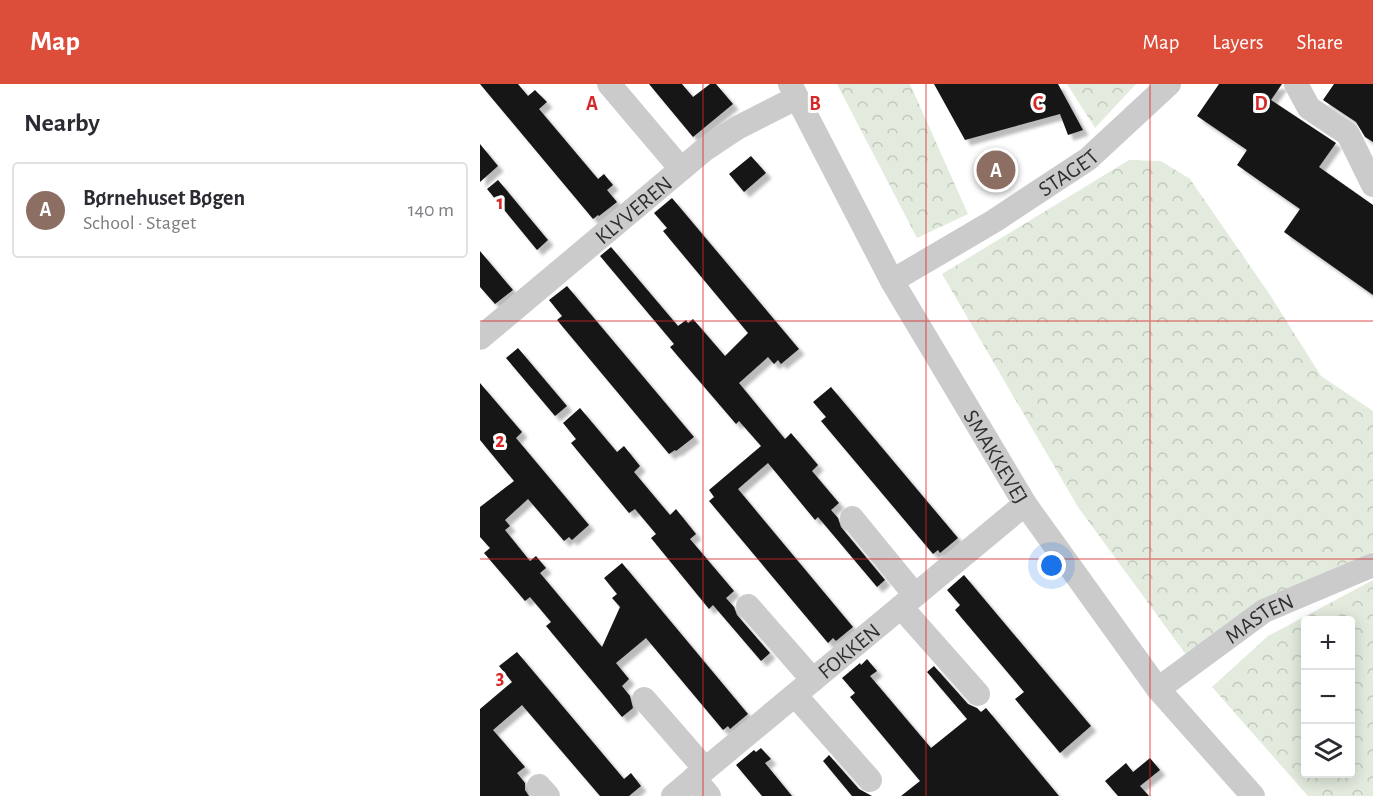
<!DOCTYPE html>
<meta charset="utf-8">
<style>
:root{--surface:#fff;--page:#f7f7f7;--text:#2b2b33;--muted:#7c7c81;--line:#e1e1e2;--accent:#dc4d3a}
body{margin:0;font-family:"Alegreya Sans",sans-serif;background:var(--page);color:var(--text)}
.controls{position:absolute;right:18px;bottom:18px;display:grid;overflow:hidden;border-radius:6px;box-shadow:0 3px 15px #0003}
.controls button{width:54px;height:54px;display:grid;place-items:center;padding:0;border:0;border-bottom:2px solid var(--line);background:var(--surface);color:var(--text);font:30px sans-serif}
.you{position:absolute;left:572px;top:482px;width:21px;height:21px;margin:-15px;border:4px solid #fff;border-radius:50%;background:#1a73e8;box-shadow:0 0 0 9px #1a73e833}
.badge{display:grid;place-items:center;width:39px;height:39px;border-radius:50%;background:var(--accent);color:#fff;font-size:20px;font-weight:700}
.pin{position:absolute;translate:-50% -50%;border:3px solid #fff;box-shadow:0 2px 6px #0006}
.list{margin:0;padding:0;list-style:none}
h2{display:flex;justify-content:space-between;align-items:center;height:78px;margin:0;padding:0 24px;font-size:26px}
h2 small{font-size:20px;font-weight:400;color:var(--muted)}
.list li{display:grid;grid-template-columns:39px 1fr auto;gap:18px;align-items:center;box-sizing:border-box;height:96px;margin:0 12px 12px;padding:0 12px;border:2px solid var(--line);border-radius:6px}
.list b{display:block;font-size:22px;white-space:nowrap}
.list p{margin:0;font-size:20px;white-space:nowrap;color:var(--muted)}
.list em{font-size:20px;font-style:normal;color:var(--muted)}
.icon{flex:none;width:33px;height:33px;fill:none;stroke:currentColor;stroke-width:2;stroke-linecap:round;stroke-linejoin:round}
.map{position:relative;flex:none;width:893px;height:712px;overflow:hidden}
header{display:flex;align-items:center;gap:36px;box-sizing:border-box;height:84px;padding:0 30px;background:var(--accent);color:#fff}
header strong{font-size:28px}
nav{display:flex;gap:33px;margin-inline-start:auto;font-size:21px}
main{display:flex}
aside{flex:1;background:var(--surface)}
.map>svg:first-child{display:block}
.forest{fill:url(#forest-crowns);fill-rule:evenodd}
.building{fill:#151515;filter:url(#shadow)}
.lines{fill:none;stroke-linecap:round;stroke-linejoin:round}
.minor{stroke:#cbcbcb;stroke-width:24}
.grid{fill:none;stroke:#d62828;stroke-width:1.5;stroke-opacity:0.55}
.labels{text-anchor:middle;stroke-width:6;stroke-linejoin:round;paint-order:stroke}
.street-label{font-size:22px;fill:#2e2e2e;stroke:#fff}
.grid-label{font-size:20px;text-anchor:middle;font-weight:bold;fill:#d62828;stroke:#fff;stroke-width:6;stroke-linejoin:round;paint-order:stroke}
</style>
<header>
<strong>Map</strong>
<nav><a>Map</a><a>Layers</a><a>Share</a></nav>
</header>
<main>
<aside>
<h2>Nearby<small></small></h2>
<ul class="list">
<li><span class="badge" style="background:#8d6e63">A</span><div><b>Børnehuset Bøgen</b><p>School · Staget</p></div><em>140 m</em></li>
</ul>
</aside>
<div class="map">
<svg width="893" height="712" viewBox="0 0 893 712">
<defs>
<pattern id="forest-crowns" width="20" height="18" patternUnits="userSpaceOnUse" patternTransform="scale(1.5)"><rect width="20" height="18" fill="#e2ebdd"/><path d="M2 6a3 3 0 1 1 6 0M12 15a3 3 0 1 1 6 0" fill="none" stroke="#c2cabe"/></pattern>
<filter id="shadow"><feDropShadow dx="5.5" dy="5.5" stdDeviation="1.5" flood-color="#0004"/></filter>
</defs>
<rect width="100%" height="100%" fill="#fff"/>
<path class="forest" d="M357,0H430L488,130L437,154Z
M587,0H656L615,44Z
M649,76L681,77L710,95L790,211L841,292L893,327V468L775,523L707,572L598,423L462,190Z
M893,496V712H828L732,603L788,552ZM826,536H870V690H826Z"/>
<path class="building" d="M0,0H38L48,12L55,6L67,18L59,25L118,95L124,90L133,101L127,106L137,118L119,132L118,131L113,135Z
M169,0H202L213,13L230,0H236L253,20L213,53Z
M454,0H578L603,46L588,51L580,30L485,56Z
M739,0H802L791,16L856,59L839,83L893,121V211L804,148L820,125L757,81L767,66L717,32Z
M854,0H893V58L885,53L876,38L843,16Z
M0,60L18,82L0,98Z
M271,72L286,89L264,108L249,90Z
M18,96L68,156L57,166L7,105Z
M192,114L319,265L301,280L298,276L294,280L288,273L259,299L305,355L311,349L338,381L332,387L359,419L351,426L358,434L361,443L405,496L397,503L338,433L335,436L288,379L258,405L373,543L356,557L353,554L348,559L229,417L234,413L229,406L281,362L259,337L256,340L190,263L194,260L120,172L131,163L198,242L206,236L208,239L213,235L245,272L268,249L183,147L187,144L174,129Z
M0,167L33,206L15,220L0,203Z
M87,202L214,353L196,367L195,366L189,370L77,236L82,232L69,216Z
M38,264L87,322L75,332L26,274Z
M0,299L42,348L36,354L109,441L92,456L89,453L84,457L48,415L25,436L30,442L25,446L50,477L56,472L66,484L60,489L122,563L140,523L132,514L137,510L124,494L142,479L268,630L250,645L248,642L243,646L166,554L136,579L149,595L142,602L150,612L153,624L142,633L66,542L71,538L50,513L45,517L4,469L10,464L0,453V423L34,397L0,356Z
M351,303L478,454L460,469L458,466L453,470L341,337L346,333L333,318Z
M100,324L137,368L144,362L160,382L154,388L190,431L196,425L216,450L210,455L254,507L246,514L254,523L257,531L290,569L281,577L233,521L229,525L171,454L176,450L155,425L149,429L91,359L96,355L83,339Z
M484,491L611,642L580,669L535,615L544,608L475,526L480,521L467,506Z
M37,568L144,695L151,689L161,702L149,712H120L42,621L13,646L45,683L37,689L45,699V706L49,712H0V625L32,598L19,582Z
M387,575L397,587L390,592L451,664L487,635L447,588L454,582L488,620L497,624L501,628L506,624L579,712H421L440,697L370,613L375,609L362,594L380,579L381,581Z
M281,664L291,675L285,679L312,712H282L256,681L274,666L276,668Z
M349,671L379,705L392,712H372L343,677Z
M670,674L680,686L660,702L669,712H638L625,697L646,679L653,688Z"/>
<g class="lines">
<g class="minor">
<path d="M129,0L201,85"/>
<path id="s1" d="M310,0L412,197L545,420L678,605L773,712"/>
<path d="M816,0L829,24L868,50L893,101"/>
<path id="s2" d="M412,197L514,137L608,75L689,0"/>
<path id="s3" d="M0,254L224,66L257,44L316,14"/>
<path d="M372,434L435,511"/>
<path d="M268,522L333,596"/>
<path d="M421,523L498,610"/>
<path id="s4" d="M678,605L784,527L893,481"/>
<path d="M315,611L390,696"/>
<path d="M164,615L225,685"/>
<path d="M214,694L229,712"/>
<path d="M59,702L68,712"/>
<path id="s5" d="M193,712L545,420"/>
</g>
</g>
<path class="grid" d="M223,0V712M446,0V712M670,0V712M0,237H893M0,475H893"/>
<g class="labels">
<g class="street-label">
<text dy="8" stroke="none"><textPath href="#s2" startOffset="207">STAGET</textPath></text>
<text dy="8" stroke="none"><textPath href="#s3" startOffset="200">KLYVEREN</textPath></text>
<text dy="8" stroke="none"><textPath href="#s1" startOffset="426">SMAKKEVEJ</textPath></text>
<text dy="8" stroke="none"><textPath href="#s4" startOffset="124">MASTEN</textPath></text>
<text dy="8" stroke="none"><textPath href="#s5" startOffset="228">FOKKEN</textPath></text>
</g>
</g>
<g class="grid-label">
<text x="112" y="26">A</text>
<text x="335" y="26">B</text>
<text x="558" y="26">C</text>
<text x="781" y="26">D</text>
<text x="20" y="125">1</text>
<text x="20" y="363">2</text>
<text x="20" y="600">3</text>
</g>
</svg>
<div class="controls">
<button>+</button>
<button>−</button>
<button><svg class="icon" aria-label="layers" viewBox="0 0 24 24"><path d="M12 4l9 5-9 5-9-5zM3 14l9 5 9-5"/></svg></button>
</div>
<div class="you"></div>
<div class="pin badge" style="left:516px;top:86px;background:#8d6e63">A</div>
</div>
</main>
